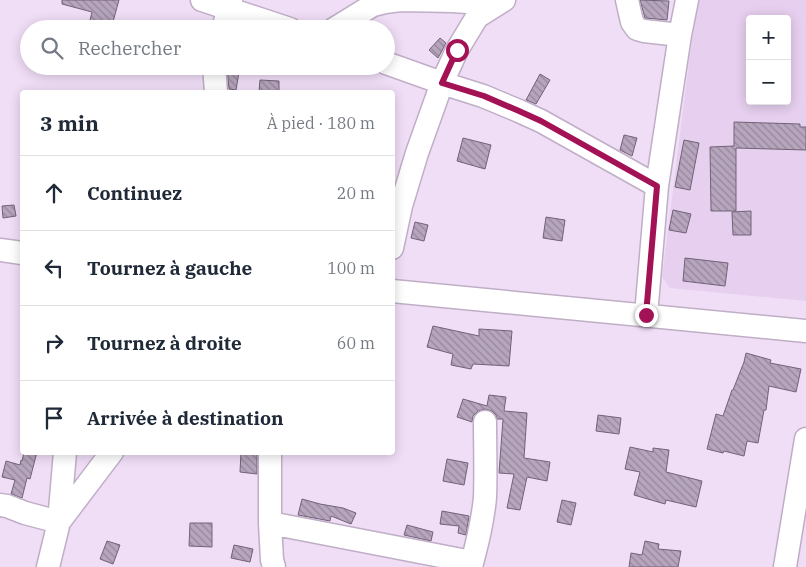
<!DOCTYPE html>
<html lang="fr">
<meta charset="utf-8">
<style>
:root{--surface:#fff;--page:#f2f2f3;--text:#1f2937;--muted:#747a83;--line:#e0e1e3}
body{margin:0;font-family:"IBM Plex Serif",serif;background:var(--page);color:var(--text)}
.controls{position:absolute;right:15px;top:15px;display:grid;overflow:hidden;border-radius:5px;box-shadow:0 2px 12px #0003}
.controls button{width:45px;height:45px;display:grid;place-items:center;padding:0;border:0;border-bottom:1px solid var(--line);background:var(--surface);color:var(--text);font:25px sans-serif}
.stop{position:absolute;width:15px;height:15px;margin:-11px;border:4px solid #a31254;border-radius:50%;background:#fff}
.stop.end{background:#a31254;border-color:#fff;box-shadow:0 1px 5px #0008}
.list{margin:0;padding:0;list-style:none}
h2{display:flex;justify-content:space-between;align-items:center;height:65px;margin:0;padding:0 20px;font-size:21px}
h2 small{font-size:16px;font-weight:400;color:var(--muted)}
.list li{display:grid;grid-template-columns:32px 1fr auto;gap:15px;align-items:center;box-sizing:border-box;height:75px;padding:0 20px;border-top:1px solid var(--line)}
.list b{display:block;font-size:19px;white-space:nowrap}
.list em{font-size:16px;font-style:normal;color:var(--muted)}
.icon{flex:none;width:28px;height:28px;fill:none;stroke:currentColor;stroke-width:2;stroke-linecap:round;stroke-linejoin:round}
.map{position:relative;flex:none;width:806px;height:567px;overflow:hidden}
.search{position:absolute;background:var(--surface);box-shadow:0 2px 12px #0003;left:20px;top:20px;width:375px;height:55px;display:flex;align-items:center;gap:12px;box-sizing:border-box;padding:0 18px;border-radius:28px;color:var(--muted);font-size:19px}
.panel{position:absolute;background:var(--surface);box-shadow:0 2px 12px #0003;left:20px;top:90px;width:375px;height:365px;border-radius:5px}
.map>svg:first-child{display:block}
.built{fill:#e6cfef;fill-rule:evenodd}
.building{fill:url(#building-back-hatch);stroke:#726278}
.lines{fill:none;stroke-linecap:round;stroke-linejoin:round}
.minor-casing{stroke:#bfaec6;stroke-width:25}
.minor{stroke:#fff;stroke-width:22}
.route{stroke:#a31254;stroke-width:6}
</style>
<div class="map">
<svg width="806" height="567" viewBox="0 0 806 567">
<defs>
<pattern id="building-back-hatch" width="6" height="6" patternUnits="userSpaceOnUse" patternTransform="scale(1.25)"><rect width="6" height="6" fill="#b6a5bd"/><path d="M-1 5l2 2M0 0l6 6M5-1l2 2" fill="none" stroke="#95879a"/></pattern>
</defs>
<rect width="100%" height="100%" fill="#f0def7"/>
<path class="built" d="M697,0H806V301L670,288L662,277ZM750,19H787V101H750Z"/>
<path class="building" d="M62,0H119L111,29H88L92,12L62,4Z
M640,0L669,1L667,20L645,18Z
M440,38L446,43L438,58L429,50Z
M227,66H240L236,90L229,89Z
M540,74L550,80L536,104L526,100Z
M260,80L279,81V92H259Z
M734,122L800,124V127H806V150L736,148V211H711L710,147L734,146Z
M624,135L637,138L632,156L620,150Z
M463,138L491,145L485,169L457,161Z
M684,140L699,143L690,190L675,187Z
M14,205L16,216L3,218L2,206Z
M673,210L691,214L686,233L669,230Z
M751,211V235H733L732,212Z
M546,217L565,220L562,241L543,238Z
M415,222L428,225L424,241L411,238Z
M685,258L728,263L725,286L683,281Z
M433,326L479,336V329L512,331L509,366L473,364L471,369L451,365L453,354L427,347Z
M746,353L771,360L770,363L801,369L796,392L769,386L766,410H764L758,443L747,441L744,456L724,451L723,453L707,449L716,414L723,416L732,390H733L744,362Z
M489,395L506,397L504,411L527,413L524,458L550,462L547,481L527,477L520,510L507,508L514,474L499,473L503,419H497L496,415L492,411L485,409L478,411L473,416L472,422L457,417L463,399L487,406Z
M598,415L621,418L619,434L596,431Z
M630,447L653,452V448L669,450L666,472L702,481L696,507L666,500L665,504L634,495L640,472L625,469Z
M24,452H37L30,479L27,478L22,498L11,494L15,480L2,477L6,461L20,465L21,460L22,461Z
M241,452H257V474L240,472Z
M447,459L468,463L464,485L443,481Z
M302,499L320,504L343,508L356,513L351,524L331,516L330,521L298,515Z
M562,500L576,503L571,525L557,522Z
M442,511L469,516L466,535L458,533L459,526L440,524Z
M190,523H212V547L189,546Z
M407,525L433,532L431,541L404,535Z
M107,541L120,545L113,564L100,559Z
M645,541L659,544L658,549L681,551L678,567H629L631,553L642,555Z
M234,545L253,549L250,562L231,558Z"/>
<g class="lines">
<defs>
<path id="minor" d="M202,0L290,29
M627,0L632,22L637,29L644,31L680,35
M477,17L504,0
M223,29L231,0
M334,29L373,5L385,2L401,0L453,1L481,3
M386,63L442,83L483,96L519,111L541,121L657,186
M214,66L216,92
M392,248L401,206L417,153L442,83L457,50L477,17L482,0
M0,250L22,253
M392,291L806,331
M646,315L657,186L680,35L687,0
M270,452V523L272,560L274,567
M0,505L7,506L25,513L59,522L112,452
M270,523L472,562
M48,567L59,522L65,452
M471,567C477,544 483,521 485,497C486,472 485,447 485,422
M785,567L806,439"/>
</defs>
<use href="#minor" class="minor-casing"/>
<use href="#minor" class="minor"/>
</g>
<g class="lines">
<path class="route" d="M457,50L442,83L484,96L519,111L541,121L657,186L646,315"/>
</g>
</svg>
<div class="controls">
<button>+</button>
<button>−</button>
</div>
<div class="stop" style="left:457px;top:50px"></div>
<div class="stop end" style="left:646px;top:315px"></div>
<div class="search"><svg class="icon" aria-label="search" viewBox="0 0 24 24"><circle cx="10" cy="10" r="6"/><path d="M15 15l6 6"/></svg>Rechercher</div>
<section class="panel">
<h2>3 min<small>À pied · 180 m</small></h2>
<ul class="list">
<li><svg class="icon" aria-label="ahead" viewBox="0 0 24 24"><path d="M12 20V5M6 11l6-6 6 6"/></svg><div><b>Continuez</b></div><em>20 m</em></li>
<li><svg class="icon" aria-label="left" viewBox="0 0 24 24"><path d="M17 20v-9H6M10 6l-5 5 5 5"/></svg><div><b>Tournez à gauche</b></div><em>100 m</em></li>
<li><svg class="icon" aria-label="right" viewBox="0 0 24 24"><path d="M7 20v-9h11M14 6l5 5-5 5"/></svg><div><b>Tournez à droite</b></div><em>60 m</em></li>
<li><svg class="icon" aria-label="arrive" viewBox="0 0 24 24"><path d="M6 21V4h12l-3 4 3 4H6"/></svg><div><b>Arrivée à destination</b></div></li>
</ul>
</section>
</div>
